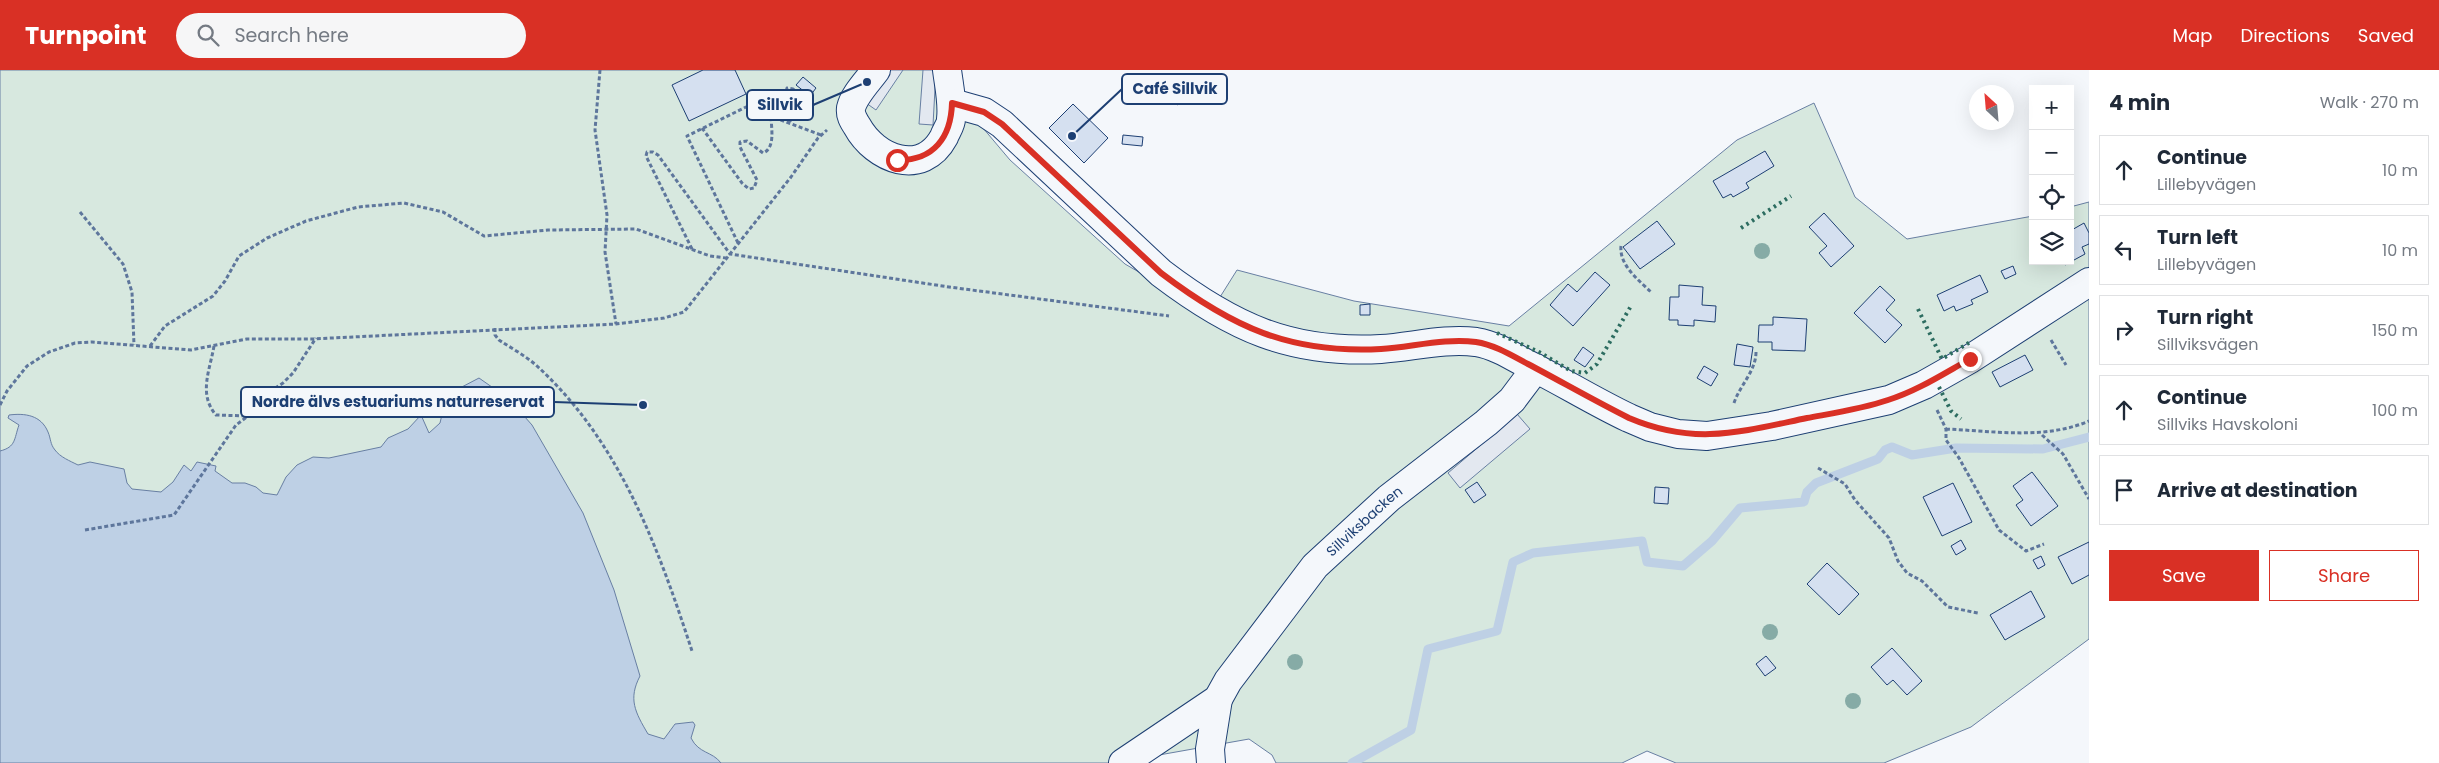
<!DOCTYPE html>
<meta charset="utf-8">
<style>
:root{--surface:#fff;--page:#f6f6f7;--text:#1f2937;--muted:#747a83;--line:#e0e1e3;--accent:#d93025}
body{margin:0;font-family:Poppins,sans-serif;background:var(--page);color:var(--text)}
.controls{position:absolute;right:15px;top:15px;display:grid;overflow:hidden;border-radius:0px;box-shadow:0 5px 20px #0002}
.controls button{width:45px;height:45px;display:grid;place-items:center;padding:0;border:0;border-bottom:1px solid var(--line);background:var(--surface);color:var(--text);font:25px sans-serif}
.compass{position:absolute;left:1969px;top:15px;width:45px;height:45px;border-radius:50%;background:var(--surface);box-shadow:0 5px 20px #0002;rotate:334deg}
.stop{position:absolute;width:15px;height:15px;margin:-11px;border:4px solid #d93025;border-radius:50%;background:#fff}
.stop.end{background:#d93025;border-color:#fff;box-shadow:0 1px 5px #0008}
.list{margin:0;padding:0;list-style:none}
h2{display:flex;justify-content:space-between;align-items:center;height:65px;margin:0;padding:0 20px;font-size:21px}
h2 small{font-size:16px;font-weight:400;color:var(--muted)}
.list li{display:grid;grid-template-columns:32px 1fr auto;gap:15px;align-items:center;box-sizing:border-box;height:70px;margin:0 10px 10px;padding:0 10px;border:1px solid var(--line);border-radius:0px}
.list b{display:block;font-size:19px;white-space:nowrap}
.list p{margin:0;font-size:16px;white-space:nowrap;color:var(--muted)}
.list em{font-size:16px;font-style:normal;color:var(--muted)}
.actions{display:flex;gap:10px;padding:15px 20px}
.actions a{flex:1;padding:11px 0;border:1px solid var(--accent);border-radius:0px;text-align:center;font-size:18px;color:var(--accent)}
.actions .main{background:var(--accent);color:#fff}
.icon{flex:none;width:28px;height:28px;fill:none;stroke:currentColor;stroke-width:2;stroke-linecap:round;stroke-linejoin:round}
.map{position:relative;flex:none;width:2089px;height:693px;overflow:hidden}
header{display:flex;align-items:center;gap:30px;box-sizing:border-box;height:70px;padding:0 25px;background:var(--accent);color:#fff}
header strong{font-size:24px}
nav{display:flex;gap:28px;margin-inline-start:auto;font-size:18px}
.search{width:350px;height:45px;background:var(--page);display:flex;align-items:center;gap:12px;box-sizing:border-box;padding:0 18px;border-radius:28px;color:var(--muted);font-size:19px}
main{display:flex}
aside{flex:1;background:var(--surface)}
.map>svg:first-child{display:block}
.green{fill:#d7e8df;stroke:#687fa3}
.parking{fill:#e3e8f0;stroke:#687fa3}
.water{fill:#bed0e5;stroke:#687fa3}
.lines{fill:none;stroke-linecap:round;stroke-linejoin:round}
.stream{stroke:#bed0e5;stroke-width:9}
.building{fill:#d5e0f0;stroke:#1d3f73}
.minor-casing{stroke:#1d3f73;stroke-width:30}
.path{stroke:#5e769c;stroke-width:3;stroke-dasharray:4 2.5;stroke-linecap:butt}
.minor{stroke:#f4f7fb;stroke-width:28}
.hedge{stroke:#2c6c60;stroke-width:4;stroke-dasharray:2.5 4;stroke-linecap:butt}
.tree{fill:#86aba6}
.route{stroke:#d93025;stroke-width:6}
.labels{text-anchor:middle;stroke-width:4;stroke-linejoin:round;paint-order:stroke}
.street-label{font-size:14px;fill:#1d3f73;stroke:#f4f7fb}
.leader{fill:none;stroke:#1d3f73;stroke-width:2}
.callout-dot{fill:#1d3f73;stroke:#f4f7fb;stroke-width:2}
.callout{fill:#f4f7fb;stroke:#1d3f73;stroke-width:2}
.callout-label{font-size:15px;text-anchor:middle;font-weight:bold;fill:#1d3f73}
</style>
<header>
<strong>Turnpoint</strong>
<div class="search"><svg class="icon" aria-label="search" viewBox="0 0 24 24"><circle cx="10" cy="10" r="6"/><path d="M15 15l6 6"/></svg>Search here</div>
<nav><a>Map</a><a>Directions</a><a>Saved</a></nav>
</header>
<main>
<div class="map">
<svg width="2089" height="693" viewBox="0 0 2089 693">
<rect width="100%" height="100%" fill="#f4f7fb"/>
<path class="green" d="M0,0H934L1010,90L1125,194L1210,243L1237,200L1354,231L1509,256L1737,70L1814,33L1855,127L1907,169L2033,146V191H2070V137L2089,132V569L1971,657L1884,693H1676L1647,681L1622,693H1276L1272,685L1249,669L1114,693H0Z"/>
<path class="parking" d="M888,0H903L876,40L866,33Z
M923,0H936L933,55L919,54Z
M1517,344L1530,359L1460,418L1448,403Z"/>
<path class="water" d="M479,308L509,329L532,355L583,443L614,520L640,606C628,629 635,642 648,664L664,669L675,654L693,652L695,655L691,668C699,684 712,681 721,693H0V381C16,377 14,369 19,355L8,348L9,345C25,343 41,345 48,362C51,369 50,374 55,380C60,387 70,391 78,395L90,392L124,399L127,413L132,419L161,422L173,412L184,395L191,401L197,392L216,396L215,401L232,413H245L256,417L263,423L277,425L286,407L297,395L313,387L329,388L381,377L388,368L408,359L421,345L429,363L440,353L444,336L455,329L458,319Z"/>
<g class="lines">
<path class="stream" d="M1352,693L1411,660L1428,579L1497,561L1513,492L1533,483L1642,471L1647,492L1683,496L1712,471L1740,438L1804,432L1807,422L1816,413L1878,389L1885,380L1892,377L1912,385L1956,378L2043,379L2089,367"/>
</g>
<path class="building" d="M703,0H735L746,24L689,51L672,15Z
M1180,4L1200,18L1194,27L1186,22L1178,35L1165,26Z
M803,7L816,18L810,26L796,15Z
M1073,34L1108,68L1084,93L1049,58Z
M1123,65L1143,67L1142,76L1122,74Z
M1765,81L1774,96L1746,113L1749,118L1733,127L1731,124L1723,128L1713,111Z
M1824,143L1854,176L1831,197L1819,183L1827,176L1809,157Z
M1657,151L1675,174L1640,199L1623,177Z
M2084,153L2089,163V174L2082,177L2085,184L2065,195L2063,191H2070V161Z
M2013,196L2016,204L2005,209L2001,201Z
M1595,202L1610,215L1573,256L1550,235L1568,214L1577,222Z
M1980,205L1988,222L1971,230L1973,234L1956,241L1954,236L1944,241L1937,225Z
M1679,215L1703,217L1702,235L1716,236L1715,252L1694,250V256L1678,255V250H1669L1670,227H1679Z
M1880,216L1895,230L1886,240L1902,255L1885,273L1854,243Z
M1370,234V245H1360V235Z
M1773,247L1807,249L1805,281L1772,280V272H1758L1759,255H1773Z
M1737,274L1753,277L1750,297L1734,295Z
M1583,277L1594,285L1585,297L1574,290Z
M2025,285L2033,300L2000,317L1992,302Z
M1704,296L1718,304L1711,316L1697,308Z
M2032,402L2058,436L2031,456L2016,435L2023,430L2013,416Z
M1477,412L1486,425L1474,433L1465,420Z
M1953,413L1972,452L1942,466L1923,427Z
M1655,417L1669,418L1668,434L1654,433Z
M1961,470L1966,479L1956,485L1951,476Z
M2089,472V505L2072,514L2058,487Z
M2041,486L2045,495L2038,499L2033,490Z
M1827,493L1859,524L1839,545L1807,514Z
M2031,521L2045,547L2005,570L1990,545Z
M1892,578L1922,611L1907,625L1893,610L1887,615L1871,597Z
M1766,586L1776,598L1765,606L1756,594Z"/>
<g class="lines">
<defs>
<g id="minor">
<path d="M876,0C868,11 854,25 851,38C850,45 853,50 857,56C875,89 922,108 944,67C946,61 951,55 951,49C953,33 949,16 947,0"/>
<path d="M952,33L984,42L1002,54L1161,203C1232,257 1290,284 1381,279C1412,277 1445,268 1476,272C1494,275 1509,284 1525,293C1560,310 1593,331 1629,348L1650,357L1678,364L1707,366L1772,356L1889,330L1924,315L1970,289L2089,212"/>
<path id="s1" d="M1123,693L1218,629L1228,611L1315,496L1389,428L1486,353L1512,330L1536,298"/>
<path d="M1211,693L1210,679L1218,629"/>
</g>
</defs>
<use href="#minor" class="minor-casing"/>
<path class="path" d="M600,0L595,60L607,145L605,182L616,254
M790,52L791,39L785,26L787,18L793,19L814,36
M702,58L742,113L749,119L754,118L757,110L740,77V72L747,71L763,83C776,78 771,57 771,46
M80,142L123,194L132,222L134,275
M738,173L687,66L746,37L821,65
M1621,176C1619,196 1640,211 1652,223
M692,179L646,86L647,82H653L658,85L730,184L949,217L1169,246
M495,258V265L499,270C511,278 526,286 537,296C620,372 658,477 692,581
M2051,270L2066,295
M150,276L165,256L213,226L225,211L239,186L267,168L306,151L358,137L404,133L443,142L484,166L548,160L636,159L710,186L726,188
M214,276C210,300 198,324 216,345L248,346
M1734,333C1740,315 1756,301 1756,282
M0,335L7,321L27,296L49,282L75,273L92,272L191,280L247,269H312L616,254L664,248L684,242L791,107L818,68L827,60
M1937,340L1946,359V370L1959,388L1999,460L2026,481L2044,474
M1946,359C1993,361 2045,370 2089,351
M2042,365L2063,384L2089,429
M1818,398L1845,414L1855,430L1889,468L1898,491L1907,503L1922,511L1948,537L1978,543
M85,460L174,445L236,355L248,346L268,323L283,313L293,303L316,268"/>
<use href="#minor" class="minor"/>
<path class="hedge" d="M1741,158L1791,126
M1918,239L1942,289L1972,271
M1497,263L1539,282L1571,301L1585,303L1597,294L1631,236
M1939,317L1951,341L1961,349"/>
</g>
<g class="tree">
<circle cx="1762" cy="181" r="8"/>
<circle cx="1770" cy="562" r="8"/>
<circle cx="1295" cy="592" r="8"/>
<circle cx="1853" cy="631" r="8"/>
</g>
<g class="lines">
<path class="route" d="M897,90C934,91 951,67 952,33L984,42L1002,54L1161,203C1232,257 1290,284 1381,279C1412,277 1445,268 1476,272C1495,275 1511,285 1528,294C1562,312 1595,331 1629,348C1695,376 1740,362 1807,348C1834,343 1862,339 1888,330C1917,321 1943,304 1970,289"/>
</g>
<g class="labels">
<g class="street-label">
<text dy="5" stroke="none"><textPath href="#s1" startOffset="346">Sillviksbacken</textPath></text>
</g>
</g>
<path class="leader" d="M1072 66L1122 19M867 12L813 35M643 335L554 332"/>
<g class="callout-dot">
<circle cx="1072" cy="66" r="5"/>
<circle cx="867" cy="12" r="5"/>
<circle cx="643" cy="335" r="5"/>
</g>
<g class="callout">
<rect x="1122" y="4" width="105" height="30" rx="5"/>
<rect x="747" y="20" width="66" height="30" rx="5"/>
<rect x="241" y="317" width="313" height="30" rx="5"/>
</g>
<g class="callout-label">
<text x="1175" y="24">Café Sillvik</text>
<text x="780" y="40">Sillvik</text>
<text x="398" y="337">Nordre älvs estuariums naturreservat</text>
</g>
</svg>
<div class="controls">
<button>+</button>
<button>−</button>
<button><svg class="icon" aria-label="locate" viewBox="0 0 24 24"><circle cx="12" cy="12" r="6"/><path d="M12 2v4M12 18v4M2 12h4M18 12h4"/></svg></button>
<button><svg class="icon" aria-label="layers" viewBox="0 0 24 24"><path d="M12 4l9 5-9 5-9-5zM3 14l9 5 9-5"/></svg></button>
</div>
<svg class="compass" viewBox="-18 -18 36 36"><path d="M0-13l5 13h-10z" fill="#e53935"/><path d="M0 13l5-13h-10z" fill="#747a83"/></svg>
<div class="stop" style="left:897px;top:90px"></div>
<div class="stop end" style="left:1970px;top:289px"></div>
</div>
<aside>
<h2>4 min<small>Walk · 270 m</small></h2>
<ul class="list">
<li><svg class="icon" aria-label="ahead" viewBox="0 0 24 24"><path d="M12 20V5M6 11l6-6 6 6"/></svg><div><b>Continue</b><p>Lillebyvägen</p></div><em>10 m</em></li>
<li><svg class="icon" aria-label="left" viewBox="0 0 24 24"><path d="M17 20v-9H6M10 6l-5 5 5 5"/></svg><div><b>Turn left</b><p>Lillebyvägen</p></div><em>10 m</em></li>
<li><svg class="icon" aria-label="right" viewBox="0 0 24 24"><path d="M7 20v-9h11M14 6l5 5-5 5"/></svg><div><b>Turn right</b><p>Sillviksvägen</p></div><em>150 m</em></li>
<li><svg class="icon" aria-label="ahead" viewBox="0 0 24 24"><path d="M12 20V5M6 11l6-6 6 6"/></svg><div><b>Continue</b><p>Sillviks Havskoloni</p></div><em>100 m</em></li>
<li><svg class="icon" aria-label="arrive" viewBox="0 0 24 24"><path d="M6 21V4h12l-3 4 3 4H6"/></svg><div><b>Arrive at destination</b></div></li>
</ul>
<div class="actions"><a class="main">Save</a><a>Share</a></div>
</aside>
</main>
